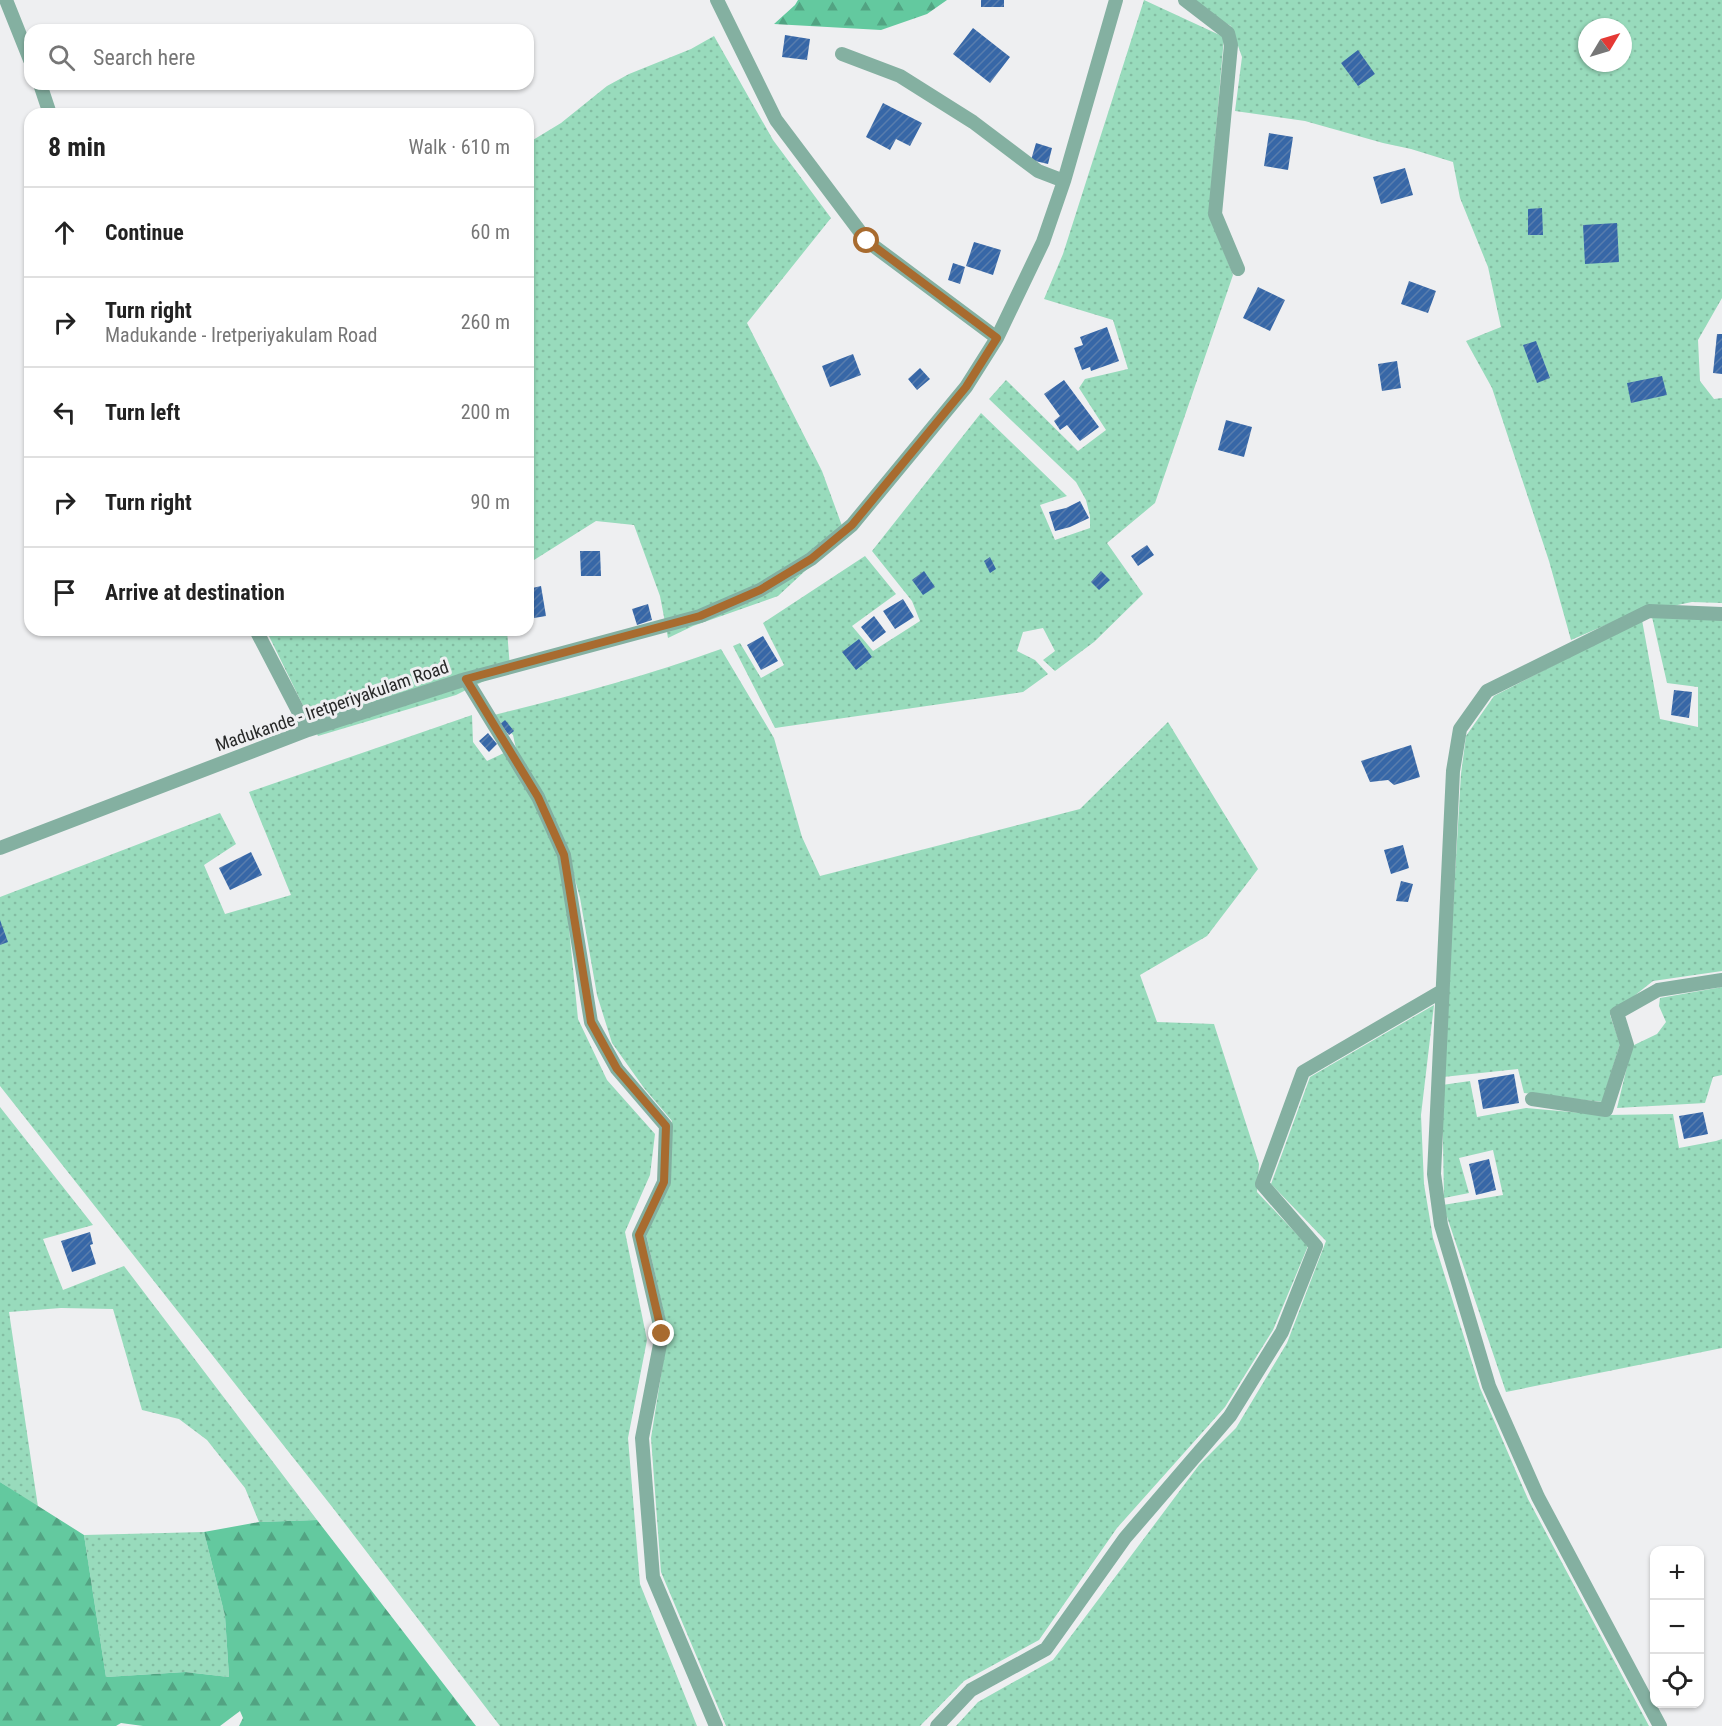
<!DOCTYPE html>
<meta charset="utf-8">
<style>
:root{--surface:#fff;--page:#f6f6f6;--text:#222;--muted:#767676;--line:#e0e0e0}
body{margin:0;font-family:"Roboto Condensed",sans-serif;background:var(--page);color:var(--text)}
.controls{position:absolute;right:18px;bottom:18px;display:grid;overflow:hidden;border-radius:12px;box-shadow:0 2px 4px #0004}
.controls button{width:54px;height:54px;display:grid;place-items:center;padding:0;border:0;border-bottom:2px solid var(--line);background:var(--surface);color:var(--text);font:30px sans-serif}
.compass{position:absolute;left:1578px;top:18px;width:54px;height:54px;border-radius:50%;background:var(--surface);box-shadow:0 2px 4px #0004;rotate:52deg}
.stop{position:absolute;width:18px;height:18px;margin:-14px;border:4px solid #a86b2f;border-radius:50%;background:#fff}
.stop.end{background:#a86b2f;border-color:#fff;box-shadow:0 2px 6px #0008}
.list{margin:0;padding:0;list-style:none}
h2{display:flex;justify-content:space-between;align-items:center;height:78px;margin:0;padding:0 24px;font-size:26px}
h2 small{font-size:20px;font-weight:400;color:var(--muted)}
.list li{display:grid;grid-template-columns:39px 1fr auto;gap:18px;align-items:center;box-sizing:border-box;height:90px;padding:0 24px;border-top:2px solid var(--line)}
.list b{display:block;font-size:22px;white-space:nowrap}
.list p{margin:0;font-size:20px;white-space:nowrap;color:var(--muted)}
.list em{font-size:20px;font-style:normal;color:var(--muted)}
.icon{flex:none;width:33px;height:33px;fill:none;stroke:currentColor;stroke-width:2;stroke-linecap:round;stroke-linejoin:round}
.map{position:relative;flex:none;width:1722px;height:1726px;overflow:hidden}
.search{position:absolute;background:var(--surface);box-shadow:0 2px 4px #0004;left:24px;top:24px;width:510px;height:66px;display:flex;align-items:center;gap:15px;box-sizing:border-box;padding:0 21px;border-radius:18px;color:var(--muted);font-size:22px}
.panel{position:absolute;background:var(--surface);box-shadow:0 2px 4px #0004;left:24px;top:108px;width:510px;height:528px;border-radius:18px}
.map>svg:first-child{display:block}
.grass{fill:url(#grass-dots);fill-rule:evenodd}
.forest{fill:url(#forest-firs)}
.building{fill:url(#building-hatch)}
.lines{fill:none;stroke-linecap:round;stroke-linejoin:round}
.minor{stroke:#84b0a1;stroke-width:14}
.route{stroke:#a86b2f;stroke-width:8}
.labels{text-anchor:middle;stroke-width:6;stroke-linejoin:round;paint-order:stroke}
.street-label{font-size:18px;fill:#282929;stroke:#eeeff1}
</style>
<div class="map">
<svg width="1722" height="1726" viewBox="0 0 1722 1726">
<defs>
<pattern id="grass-dots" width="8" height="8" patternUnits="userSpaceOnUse" patternTransform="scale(1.5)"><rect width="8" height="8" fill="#98dbbc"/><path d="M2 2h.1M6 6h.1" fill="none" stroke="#83bca2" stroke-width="1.8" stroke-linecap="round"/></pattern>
<pattern id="forest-firs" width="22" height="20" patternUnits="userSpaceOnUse" patternTransform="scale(1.5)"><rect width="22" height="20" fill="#63c99f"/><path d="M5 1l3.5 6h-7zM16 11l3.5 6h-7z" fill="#52a382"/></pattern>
<pattern id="building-hatch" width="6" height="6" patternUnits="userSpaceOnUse" patternTransform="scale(1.5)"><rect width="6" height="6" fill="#3767a7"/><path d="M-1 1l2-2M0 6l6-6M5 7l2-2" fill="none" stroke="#597dad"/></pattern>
</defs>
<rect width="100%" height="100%" fill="#eeeff1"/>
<path class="grass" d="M1144,0L1224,37L1209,214L1233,275L1155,503L1107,543L1143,594L1094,642L1055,671L1043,660L1055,651L1043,628L1023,632L1017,651L1035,660L1048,674L1023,692L775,728L733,646L740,643L761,678L784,665L763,623L865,556L896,594L852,626L873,651L920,621L912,601L872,551L981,413L1067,496L1040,505L1055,540L1090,528V516L1086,500L1076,482L989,399L1006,380L1078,451L1106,430L1079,388L1085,379L1128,369L1113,320L1044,299L1063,254Z
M1183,0H1722V298L1698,340L1700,381L1714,399L1722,398V603L1692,602L1629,615L1571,640L1549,561L1492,388L1466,341L1501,327L1488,267L1460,198L1453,162L1411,149L1383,143L1305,121L1235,111L1242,57L1231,26ZM1587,27H1623V63H1587Z
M714,36L773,140L831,218L747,323L822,471L845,534L778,596L693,626L668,638L660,596L634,525L596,521L534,560L528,567V143L561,123L607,86L629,74L691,49Z
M1652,617L1722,620V971L1653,981L1610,1015L1620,1044L1602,1102L1524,1093L1518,1069L1443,1077L1461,774L1466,736L1494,696L1642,620L1660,719L1698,727V687L1667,683Z
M266,630H507L510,668L456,695L318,736Z
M721,649L774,738L802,837L820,876L1080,809L1168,722L1258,869L1207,936L1140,975L1157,1022L1214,1024L1259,1164L1257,1192L1308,1246L1273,1330L1225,1407L1117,1528L1039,1640L964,1681L920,1726H726L661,1572L651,1438L668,1331L646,1234L670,1180L672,1121L644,1088L612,1043L597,995L580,898L568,854L519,762L513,735L494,715C571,696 646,676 721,649Z
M472,715L473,742L487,761L504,753L536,798L562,857L578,1019L607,1080L655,1134L650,1175L625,1232L647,1340L628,1438L640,1584L697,1726H500L333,1508L0,1086V897L220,813L236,844L204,865L225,914L291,895L249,792Z
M1722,987V1075L1713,1077L1705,1103L1617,1108L1632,1046L1657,1034L1666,1022L1659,1006L1660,998Z
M1434,1005L1421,1115L1424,1184L1433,1238L1480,1388L1528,1499L1649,1726H956L978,1702L1053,1660L1199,1465L1236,1428L1287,1343L1326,1241L1271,1184L1310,1077Z
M1470,1081L1477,1117L1526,1108L1605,1115L1673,1114L1679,1148L1716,1141L1722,1139V1348L1506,1392L1443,1205L1503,1195L1493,1150L1459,1158L1469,1193L1444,1198L1442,1085Z
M0,1107L93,1225L43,1239L63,1290L124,1266L317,1520L259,1522L245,1488L207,1440L179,1419L142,1410L113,1309L61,1308L9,1312L38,1507L0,1482Z
M204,1532L225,1616L229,1677L185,1672L106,1677L84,1535Z"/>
<path class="forest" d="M798,0H947L927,14L881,30L774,24L795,5Z
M0,1482L84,1535L106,1677L185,1672L229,1677L225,1616L204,1532L259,1522L317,1520L476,1726H239L243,1718L240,1711L220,1726H143L121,1723L116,1726H0Z"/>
<path class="building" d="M981,0H1004V7H981Z
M973,28L1010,57L990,83L953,54Z
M785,35L810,39L807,60L782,57Z
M1358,50L1375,74L1358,86L1341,63Z
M883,103L922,123L910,146L896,139L890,150L866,137Z
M1269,133L1293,137L1288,170L1264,166Z
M1036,143L1052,148L1048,164L1031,160Z
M1405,168L1413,195L1381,204L1373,177Z
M1542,208L1543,235H1528V209Z
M1617,223L1619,262L1585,264L1583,225Z
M974,242L1001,250L993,275L966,266Z
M953,263L965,267L960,284L948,280Z
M1409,281L1436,291L1428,313L1401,304Z
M1258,287L1285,300L1270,331L1243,318Z
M1107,327L1119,361L1091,371L1090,367L1082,370L1074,348L1083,345L1080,337Z
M1717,334H1722V374L1713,373Z
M1536,341L1550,378L1537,383L1523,345Z
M853,354L861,375L830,387L822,366Z
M1397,361L1401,388L1382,391L1378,364Z
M920,368L930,379L917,390L908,379Z
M1662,376L1667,395L1631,403L1627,383Z
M1064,380L1099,427L1080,441L1067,425L1060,430L1054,421L1060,416L1044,394Z
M1226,420L1252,427L1244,457L1218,450Z
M1080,501L1089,518L1070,527L1055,531L1049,512L1066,508Z
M1147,545L1154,555L1138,566L1131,556Z
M580,551H600L601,576H581Z
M990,557L996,569L990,573L984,561Z
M924,571L935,587L923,595L912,580Z
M1101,571L1110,580L1099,590L1091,582Z
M541,586L546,616L528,619V589Z
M903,599L914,617L895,629L883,611Z
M648,604L652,620L637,625L632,609Z
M874,616L886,632L873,642L861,627Z
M763,636L778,661L761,670L747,645Z
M859,639L872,657L856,670L842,652Z
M1674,690L1692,692L1689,718L1671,715Z
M505,720L514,731L509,735L500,724Z
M488,733L497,744L489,752L479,741Z
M1411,745L1420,777L1394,785L1388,780L1370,782L1361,761Z
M1403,845L1409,868L1391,874L1384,850Z
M251,852L262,875L230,890L219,868Z
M1401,881L1413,884L1408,902L1396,901Z
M0,920L8,942L0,945Z
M1514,1074L1519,1103L1483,1109L1478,1080Z
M1703,1112L1708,1134L1684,1139L1679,1116Z
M1489,1159L1496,1190L1476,1195L1469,1164Z
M90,1232L93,1244L90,1245L96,1264L72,1272L61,1241Z"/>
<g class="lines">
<path class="minor" d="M6,0L30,60
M717,0L776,120L867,241L997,338
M1185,0L1228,33L1231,45L1215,214L1238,269
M842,54L900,76L973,122L1038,171L1064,181
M40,84L50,114
M256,630L308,730
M466,679L538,797L564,855L591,1022L617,1069L666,1126L664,1182L639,1235L662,1334L642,1438L653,1577L716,1726
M0,848L308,730L466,679L700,616L760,590L811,559L852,525L966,387L997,338L1043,242L1064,181L1116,0
M1532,1099L1606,1110L1627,1045L1617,1013L1658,990L1722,980
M937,1726L971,1690L1046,1649L1125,1538L1230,1416L1282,1332L1316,1246L1262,1184L1303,1072L1442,991
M1660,1726L1538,1497L1489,1386L1441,1225L1434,1174L1453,771L1460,729L1487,691L1649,611L1722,614"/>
</g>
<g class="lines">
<path class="route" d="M662,1334L639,1235L664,1182L666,1126L617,1069L591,1022L564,855L538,797L466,679L700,616L760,590L811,559L852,525L966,387L997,338L867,241"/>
</g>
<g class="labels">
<g class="street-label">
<text transform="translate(332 706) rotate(-19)" y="6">Madukande - Iretperiyakulam Road</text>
</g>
</g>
</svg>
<div class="controls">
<button>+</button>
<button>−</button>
<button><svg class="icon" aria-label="locate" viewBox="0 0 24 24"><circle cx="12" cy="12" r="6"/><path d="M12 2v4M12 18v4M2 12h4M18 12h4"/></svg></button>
</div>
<svg class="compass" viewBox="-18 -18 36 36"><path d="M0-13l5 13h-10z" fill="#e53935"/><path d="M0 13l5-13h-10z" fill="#767676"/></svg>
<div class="stop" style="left:867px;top:241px"></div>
<div class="stop end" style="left:662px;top:1334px"></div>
<div class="search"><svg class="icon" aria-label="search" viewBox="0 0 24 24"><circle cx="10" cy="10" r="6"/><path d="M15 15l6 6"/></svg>Search here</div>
<section class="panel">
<h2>8 min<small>Walk · 610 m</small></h2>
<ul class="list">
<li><svg class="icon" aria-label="ahead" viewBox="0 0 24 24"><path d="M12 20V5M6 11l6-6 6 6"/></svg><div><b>Continue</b></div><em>60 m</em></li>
<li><svg class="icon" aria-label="right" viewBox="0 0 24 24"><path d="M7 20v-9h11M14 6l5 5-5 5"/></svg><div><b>Turn right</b><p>Madukande - Iretperiyakulam Road</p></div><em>260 m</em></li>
<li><svg class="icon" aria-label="left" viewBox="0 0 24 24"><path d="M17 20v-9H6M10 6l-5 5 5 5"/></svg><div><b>Turn left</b></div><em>200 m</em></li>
<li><svg class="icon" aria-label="right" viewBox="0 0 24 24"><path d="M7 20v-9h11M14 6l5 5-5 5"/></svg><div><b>Turn right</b></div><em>90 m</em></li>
<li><svg class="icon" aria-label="arrive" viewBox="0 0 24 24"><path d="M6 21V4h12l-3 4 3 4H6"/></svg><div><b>Arrive at destination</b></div></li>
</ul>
</section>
</div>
